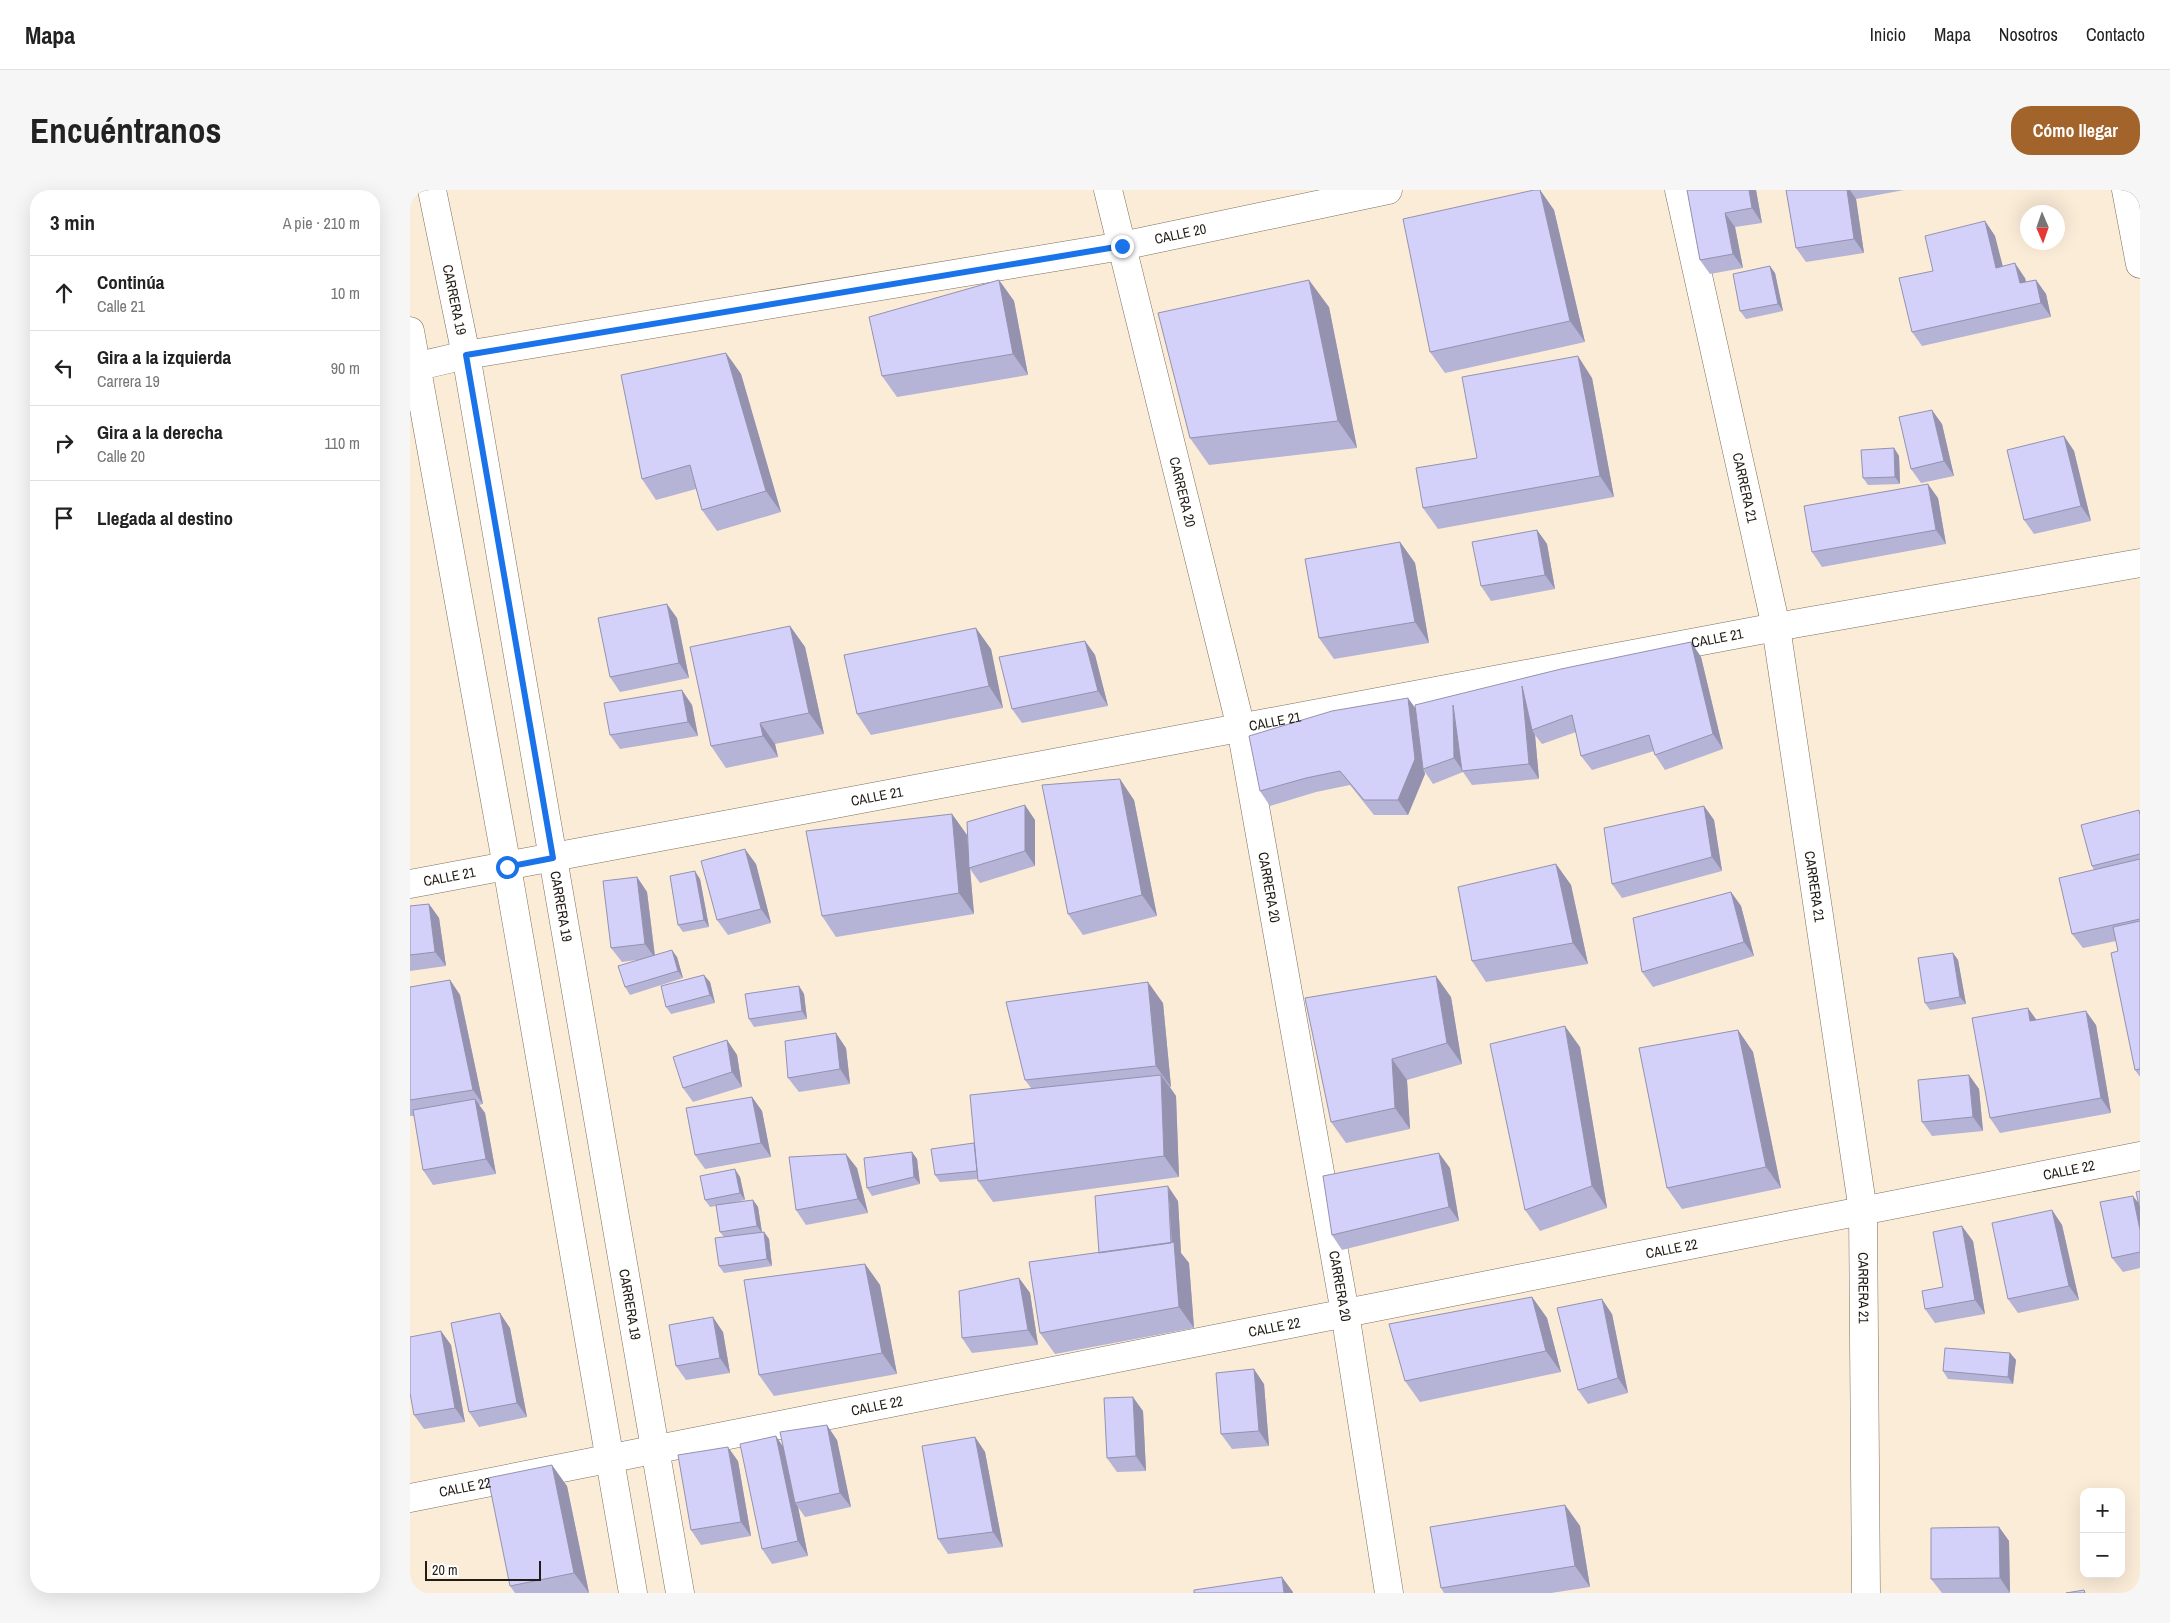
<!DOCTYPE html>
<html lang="es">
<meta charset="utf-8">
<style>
:root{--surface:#fff;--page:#f6f6f6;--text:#222;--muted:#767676;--line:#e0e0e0;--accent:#a3642c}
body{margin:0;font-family:"Archivo Narrow",sans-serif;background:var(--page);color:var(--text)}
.controls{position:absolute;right:15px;bottom:15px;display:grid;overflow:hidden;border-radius:10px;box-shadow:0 5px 20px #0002}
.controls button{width:45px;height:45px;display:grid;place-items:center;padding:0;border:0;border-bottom:1px solid var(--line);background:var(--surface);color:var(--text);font:25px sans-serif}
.compass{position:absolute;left:1610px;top:15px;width:45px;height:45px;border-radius:50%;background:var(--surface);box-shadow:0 5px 20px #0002;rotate:178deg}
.scale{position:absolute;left:15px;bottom:12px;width:116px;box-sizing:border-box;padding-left:5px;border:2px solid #211c15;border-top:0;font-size:14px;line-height:18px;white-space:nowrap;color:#211c15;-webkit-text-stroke:4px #fff;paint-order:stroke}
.stop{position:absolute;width:15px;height:15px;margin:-11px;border:4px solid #1a73e8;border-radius:50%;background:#fff}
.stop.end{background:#1a73e8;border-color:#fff;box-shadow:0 1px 5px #0008}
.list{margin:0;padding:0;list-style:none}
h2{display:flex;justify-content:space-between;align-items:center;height:65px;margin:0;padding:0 20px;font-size:21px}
h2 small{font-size:16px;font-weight:400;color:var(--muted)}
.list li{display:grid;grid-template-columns:32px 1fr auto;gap:15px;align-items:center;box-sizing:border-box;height:75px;padding:0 20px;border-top:1px solid var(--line)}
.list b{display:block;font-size:19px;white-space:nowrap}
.list p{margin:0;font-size:16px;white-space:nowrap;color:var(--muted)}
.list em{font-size:16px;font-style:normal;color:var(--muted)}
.icon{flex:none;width:28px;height:28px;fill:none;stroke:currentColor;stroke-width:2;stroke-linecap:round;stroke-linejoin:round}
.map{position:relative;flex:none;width:1730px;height:1403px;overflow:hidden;border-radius:20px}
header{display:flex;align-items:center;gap:30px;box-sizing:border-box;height:70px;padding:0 25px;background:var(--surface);border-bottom:1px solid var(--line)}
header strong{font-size:24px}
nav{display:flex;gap:28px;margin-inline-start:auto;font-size:18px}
.intro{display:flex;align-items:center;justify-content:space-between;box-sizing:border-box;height:120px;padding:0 30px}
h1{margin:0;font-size:35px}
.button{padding:12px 22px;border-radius:20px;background:var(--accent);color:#fff;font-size:18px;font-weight:700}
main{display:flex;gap:30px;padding:0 30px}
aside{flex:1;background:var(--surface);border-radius:20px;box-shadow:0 5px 20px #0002}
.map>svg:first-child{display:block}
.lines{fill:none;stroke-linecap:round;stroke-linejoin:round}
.minor-casing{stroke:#7c6f5d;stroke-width:29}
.minor{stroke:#fff;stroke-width:28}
.wall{fill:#b5b3d6}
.shaded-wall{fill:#9492ae}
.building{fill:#d3d0f9;stroke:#9492ae}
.route{stroke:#1a73e8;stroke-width:6}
.labels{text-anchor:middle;stroke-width:4;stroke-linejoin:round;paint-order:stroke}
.street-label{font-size:14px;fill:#211c15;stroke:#fff}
</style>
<header>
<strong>Mapa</strong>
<nav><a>Inicio</a><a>Mapa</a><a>Nosotros</a><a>Contacto</a></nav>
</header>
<div class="intro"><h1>Encuéntranos</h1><a class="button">Cómo llegar</a></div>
<main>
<aside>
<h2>3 min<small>A pie · 210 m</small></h2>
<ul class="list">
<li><svg class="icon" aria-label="ahead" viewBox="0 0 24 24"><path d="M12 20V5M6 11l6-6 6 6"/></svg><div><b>Continúa</b><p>Calle 21</p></div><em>10 m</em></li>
<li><svg class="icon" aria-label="left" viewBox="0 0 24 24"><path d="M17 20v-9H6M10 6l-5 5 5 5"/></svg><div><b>Gira a la izquierda</b><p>Carrera 19</p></div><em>90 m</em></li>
<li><svg class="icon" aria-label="right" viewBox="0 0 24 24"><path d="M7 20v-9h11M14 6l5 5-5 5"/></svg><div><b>Gira a la derecha</b><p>Calle 20</p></div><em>110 m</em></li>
<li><svg class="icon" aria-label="arrive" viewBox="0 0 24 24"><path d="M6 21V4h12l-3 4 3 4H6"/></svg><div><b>Llegada al destino</b></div></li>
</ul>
</aside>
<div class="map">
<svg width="1730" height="1403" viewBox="0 0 1730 1403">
<rect width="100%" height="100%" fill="#fbecd8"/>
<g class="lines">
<defs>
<g id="minor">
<path id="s1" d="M22,0L56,165L270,1403"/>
<path id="s2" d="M698,0L831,538L935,1123L979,1403"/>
<path id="s3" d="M1269,0L1366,437L1453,1021L1456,1403"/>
<path d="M1716,0L1730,74"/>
<path d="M0,141L97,677L223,1403"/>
<path id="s4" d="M0,178L56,165L712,56L978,0"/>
<path id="s5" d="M0,694L1366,437L1730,373"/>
<path id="s6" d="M0,1308L1730,966"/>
</g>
</defs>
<use href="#minor" class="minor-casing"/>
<use href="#minor" class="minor"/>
</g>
<path class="wall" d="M1124,0H1130L1144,20L1175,152L1035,183L1020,162Z
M1277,0H1346L1352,33L1325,37L1333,78L1300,84L1290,70Z
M1376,0H1494L1446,9L1454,63L1396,72L1386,58Z
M1575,31L1585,46L1592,77L1615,88L1616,92L1626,90L1636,104L1641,127L1512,156L1502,142L1523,81Z
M1365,83L1373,121L1336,129L1330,121Z
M589,90L604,111L618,185L487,207L472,186Z
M919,117L947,258L799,275L780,248Z
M316,163L331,184L371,322L307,341L292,320L286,299L246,310L232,289Z
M1182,188L1204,307L1028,339L1013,318L1067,268Z
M1532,234L1544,286L1511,293L1501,279Z
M1654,246L1664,261L1681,331L1624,344L1614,330Z
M1484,258L1489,266L1490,294L1458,295L1453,288Z
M1528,308L1536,354L1412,377L1402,362Z
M1127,340L1137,354L1145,399L1081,411L1071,396Z
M990,352L1005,373L1019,453L924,469L909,448Z
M267,428L279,488L210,502L200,487Z
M380,436L395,457L414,544L365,554L368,567L316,578L301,556Z
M675,451L685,465L698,516L612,533L602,519Z
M1281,452L1291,467L1313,559L1255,580L1245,565L1244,561L1182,580L1171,566L1166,542L1132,554L1125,545L1129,589L1062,595L1053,582L1023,594L1015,582V584L998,625H964L940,595L906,602L860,616L850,601L998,508L1005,518Z
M581,459L593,518L461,545L447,524Z
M282,515L288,546L210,559L200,545Z
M724,610L747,726L673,745L658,724Z
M1294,616L1304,630L1312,681L1212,708L1202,694Z
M1729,620L1730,622V887L1725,880L1708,761L1706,751L1673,758L1662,744L1684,680L1682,676Z
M542,624L557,645L559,666L625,630V676L570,693L560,679L564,724L426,747L412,726Z
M346,674L361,733L318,745L307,730Z
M1146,674L1161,695L1178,774L1076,792L1062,771Z
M227,687L237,702L245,765L267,767L273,788L220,805L215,797L227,770L212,772L201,758Z
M290,689L299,737L273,742L268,735Z
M1321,702L1331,716L1344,766L1243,797L1232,782Z
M19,714L29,728L36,776L0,781V716Z
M1543,763L1548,770L1556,814L1520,820L1515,813Z
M40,790L50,805L73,914L69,915L75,923L86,984L23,995L13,980L4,926H0V797Z
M300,792L305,813L261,824L256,817Z
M389,796L394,804L397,829L344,837L339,829Z
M1041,807L1052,874L997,890L1000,939L936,953L921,932Z
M753,813L761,897H760L766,906L769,987L583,1012L568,991V989L530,992L525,985L564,953L621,898L615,890Z
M1626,830L1686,835L1701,923L1590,943L1580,928Z
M1328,840L1343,862L1371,998L1272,1019L1257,998Z
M317,850L327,865L332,897L283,912L273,898Z
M1170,857L1197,1018L1130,1041L1115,1020Z
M436,858L440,894L389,902L378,888Z
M1559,885L1569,899L1573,941L1522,946L1512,932Z
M342,907L352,921L361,967L295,979L285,965Z
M502,962L507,969L510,994L462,1006L457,998Z
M447,978L458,1023L396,1035L386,1020Z
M1040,978L1049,1031L932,1060L922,1045Z
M330,987L335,1010L324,1012L343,1010L348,1017L352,1042H354L359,1049L362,1076L314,1083L309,1076L314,1047L310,1042L306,1016L300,1017L295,1010Z
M1730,1001V1078L1713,1082L1702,1068L1729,1013Z
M768,1011L771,1063L779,1073L784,1138L645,1164L630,1143L689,1063Z
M1642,1020L1652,1035L1669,1110L1608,1123L1598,1109Z
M1563,1051L1575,1124L1525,1133L1515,1119L1533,1097Z
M455,1074L470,1095L487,1184L364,1206L349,1185Z
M609,1088L620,1103L628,1155L562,1163L552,1148Z
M1122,1107L1137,1128L1151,1182L1010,1212L995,1191Z
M1202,1124L1218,1203L1178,1214L1168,1200Z
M100,1138L117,1227L69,1237L59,1222Z
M31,1141L41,1155L55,1232L14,1239L4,1225Z
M313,1142L320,1183L276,1190L266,1176Z
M1600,1163L1606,1170L1603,1194L1538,1189L1533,1181Z
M854,1194L859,1256L822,1259L811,1244Z
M733,1221L736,1281L707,1282L697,1268Z
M565,1247L575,1262L593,1357L538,1364L528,1349Z
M427,1250L441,1317L395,1327L388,1317L398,1366L362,1374L352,1359L373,1257Z
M328,1271L341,1346L291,1355L281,1340Z
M157,1296L179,1403H105L100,1396Z
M1155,1315L1170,1336L1180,1397L1141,1403H1034L1031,1398Z
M1589,1337L1599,1351L1600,1403H1532L1521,1389Z"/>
<path class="shaded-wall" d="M1130,0L1144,20L1175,152L1160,131Z
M1339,0H1346L1352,33L1342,18Z
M1437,0H1440L1446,9L1454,63L1444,49Z
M1315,23L1325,37L1333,78L1323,64Z
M1575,31L1585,46L1597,92L1586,78Z
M1605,73L1615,88L1620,108L1610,93Z
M1360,76L1365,83L1373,121L1368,114Z
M589,90L604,111L618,185L603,164Z
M899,90L919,117L947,258L928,231Z
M1626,90L1636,104L1641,127L1631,113Z
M316,163L331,184L371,322L356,301Z
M1168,166L1182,188L1204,307L1190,286Z
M1522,220L1532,234L1544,286L1534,271Z
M1654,246L1664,261L1681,331L1671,316Z
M1484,258L1489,266L1490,294L1485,287Z
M1518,294L1528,308L1536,354L1526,340Z
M1127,340L1137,354L1145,399L1135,385Z
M990,352L1005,373L1019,453L1005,432Z
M257,414L267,428L279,488L269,473Z
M380,436L395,457L414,544L399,523Z
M566,438L581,459L593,518L579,496Z
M675,451L685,465L698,516L688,501Z
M1281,452L1291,467L1313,559L1303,544Z
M1112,496L1122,540L1125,545L1129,589L1119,574Z
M272,500L282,515L288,546L278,532Z
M998,508L1008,522L1013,579L1015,584L998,625L988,610Z
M1043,515L1053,581L1044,568Z
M350,533L365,554L368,567L353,546Z
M710,589L724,610L747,726L732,705Z
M615,615L625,630V676L615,661Z
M1294,616L1304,630L1312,681L1302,667Z
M542,624L557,645L564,724L549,703Z
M335,659L346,674L361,733L351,719Z
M1146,674L1161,695L1178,774L1163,753Z
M285,681L290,689L299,737L294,730Z
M227,687L237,702L245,768L235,754Z
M1321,702L1331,716L1344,766L1334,752Z
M19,714L29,728L36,776L25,762Z
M262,760L267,767L273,788L268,781Z
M1543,763L1548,770L1556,814L1550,807Z
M294,785L300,792L305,813L300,805Z
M1026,786L1041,807L1052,874L1037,853Z
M40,790L50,805L73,914L63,900Z
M738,792L753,813L761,897L746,876Z
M389,796L394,804L397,829L392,821Z
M1618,818L1628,832L1620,831Z
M1676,821L1686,835L1701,923L1691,908Z
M1155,836L1170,857L1197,1018L1182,996Z
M1328,840L1343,862L1371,998L1356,977Z
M426,843L436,858L440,894L430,879Z
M317,850L327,865L332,897L322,882Z
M982,869L997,890L1000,939L985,918Z
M751,885L766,906L769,987L754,966Z
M1559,885L1569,899L1573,941L1563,927Z
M342,907L352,921L361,967L351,953Z
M65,909L75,923L86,984L76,969Z
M502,962L507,969L510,994L504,987Z
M1029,963L1040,978L1049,1031L1039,1017Z
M436,964L447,978L458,1023L448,1009Z
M325,979L330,987L335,1010L330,1003Z
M758,996L768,1011L771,1063L779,1073L784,1138L769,1117L762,1053Z
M1723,1006L1730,1015V1040Z
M343,1010L348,1017L352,1043L347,1036Z
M1642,1020L1652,1035L1669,1110L1659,1096Z
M1552,1036L1563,1051L1575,1124L1565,1110Z
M354,1042L359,1049L362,1076L357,1069Z
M455,1074L470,1095L487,1184L472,1163Z
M609,1088L620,1103L628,1155L618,1140Z
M1122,1107L1137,1128L1151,1182L1136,1161Z
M1192,1109L1202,1124L1218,1203L1208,1188Z
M90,1123L100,1138L117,1227L107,1213Z
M303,1127L313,1142L320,1183L310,1168Z
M31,1141L41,1155L55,1232L45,1218Z
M1600,1163L1606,1170L1603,1194L1598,1187Z
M844,1179L854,1194L859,1256L849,1241Z
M723,1207L733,1221L736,1281L726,1266Z
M417,1235L427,1250L441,1317L430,1303Z
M366,1246L376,1261L385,1313L388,1317L398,1366L388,1351Z
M565,1247L575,1262L593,1357L583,1342Z
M318,1257L328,1271L341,1346L331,1332Z
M142,1275L157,1296L179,1403L164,1383Z
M1155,1315L1170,1336L1180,1397L1165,1376Z
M1589,1337L1599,1351L1600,1403L1590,1388Z
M872,1387L883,1402V1403H874Z"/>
<path class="building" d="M1124,0H1130L1160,131L1020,162L993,29Z
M1277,0H1339L1342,18L1315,23L1323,64L1290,70Z
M1376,0H1437L1444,49L1386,58Z
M1575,31L1586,78L1605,73L1610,93L1626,90L1631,113L1502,142L1489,88L1523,81L1515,46Z
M1360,76L1368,114L1330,121L1323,84Z
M589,90L603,164L472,186L459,127Z
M899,90L928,231L780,248L748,123Z
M316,163L356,301L292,320L280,275L232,289L211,185Z
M1168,166L1190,286L1013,318L1006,278L1067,268L1052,187Z
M1522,220L1534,271L1501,279L1489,227Z
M1654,246L1671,316L1614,330L1597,260Z
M1484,258L1485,287L1453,288L1451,260Z
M1518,294L1526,340L1402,362L1394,316Z
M1127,340L1135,385L1071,396L1062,352Z
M990,352L1005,432L909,448L895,369Z
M257,414L269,473L200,487L188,428Z
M380,436L399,523L350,533L353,546L301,556L280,457Z
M566,438L579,496L447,524L434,465Z
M675,451L688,501L602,519L589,467Z
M1281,452L1303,544L1245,565L1239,545L1171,566L1162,525L1122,540L1112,496L1119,574L1052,581L1043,515L1044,568L1013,579L1005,515L1151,479Z
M272,500L278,532L200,545L194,513Z
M998,508L1005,569L988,610H954L930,581L896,588L850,601L839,546L922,521Z
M710,589L732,705L658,724L632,595Z
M615,615V661L559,678L557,632Z
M1294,616L1302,667L1202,694L1194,638Z
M1729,620L1730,625V664L1682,676L1671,635Z
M542,624L549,703L412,726L396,641Z
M335,659L351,719L307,730L291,671Z
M1730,669V729L1662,744L1649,688Z
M1146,674L1163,753L1062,771L1048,697Z
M285,681L294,730L268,735L260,686Z
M227,687L235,754L201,758L193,691Z
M1321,702L1334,752L1232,782L1223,728Z
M19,714L25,762L0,765V716Z
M1730,731V879L1725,880L1701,763L1708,761L1703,737Z
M262,760L268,781L215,797L208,776Z
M1543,763L1550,807L1515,813L1508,768Z
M294,785L300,805L256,817L251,796Z
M1026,786L1037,853L982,869L985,918L921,932L895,808Z
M40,790L63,900L0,910V797Z
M738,792L746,876L615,890L596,812Z
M389,796L392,821L339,829L335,804Z
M1618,818L1620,831L1676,821L1691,908L1580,928L1562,828Z
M1155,836L1182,996L1115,1020L1080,854Z
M1328,840L1356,977L1257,998L1229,858Z
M426,843L430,879L378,888L375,851Z
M317,850L322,882L273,898L263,867Z
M751,885L754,966L568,991L560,905Z
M1559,885L1563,927L1512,932L1508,890Z
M342,907L351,953L285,965L276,918Z
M65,909L76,969L13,980L3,920Z
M564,953L567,981L525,985L521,959Z
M502,962L504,987L457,998L454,968Z
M1029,963L1039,1017L922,1045L913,986Z
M436,964L448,1009L386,1020L379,967Z
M325,979L330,1003L295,1010L290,986Z
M758,996L761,1053L689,1063L685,1006Z
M1730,1001V1020L1726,1002Z
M1723,1006L1730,1040V1062L1702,1068L1690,1012Z
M343,1010L347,1036L310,1042L306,1015Z
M1642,1020L1659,1096L1598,1109L1582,1033Z
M1552,1036L1565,1110L1515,1119L1512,1101L1533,1097L1523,1042Z
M354,1042L357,1069L309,1076L305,1048Z
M764,1052L769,1117L630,1143L619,1072Z
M455,1074L472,1163L349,1185L334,1090Z
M609,1088L618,1140L552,1148L549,1101Z
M1122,1107L1136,1161L995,1191L979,1134Z
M1192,1109L1208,1188L1168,1200L1147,1118Z
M90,1123L107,1213L59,1222L41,1133Z
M303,1127L310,1168L266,1176L259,1135Z
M31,1141L45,1218L4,1225L0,1203V1147Z
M1535,1158L1600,1163L1598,1187L1533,1181Z
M844,1179L849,1241L811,1244L806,1183Z
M723,1207L726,1266L697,1268L694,1208Z
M417,1235L430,1303L385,1313L370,1242Z
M366,1246L388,1351L352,1359L330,1254Z
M565,1247L583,1342L528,1349L512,1256Z
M318,1257L331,1332L281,1340L268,1265Z
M142,1275L164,1383L100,1396L78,1288Z
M1155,1315L1165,1376L1031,1398L1020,1337Z
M1589,1337L1590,1388L1521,1389V1338Z
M872,1387L874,1403H784V1400Z
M1674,1400L1675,1403H1656Z"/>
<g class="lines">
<path class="route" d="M97,677L143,668L56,165L712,56"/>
</g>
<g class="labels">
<g class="street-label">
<text dy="5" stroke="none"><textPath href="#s4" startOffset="782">CALLE 20</textPath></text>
<text dy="5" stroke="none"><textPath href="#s1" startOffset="112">CARRERA 19</textPath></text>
<text dy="5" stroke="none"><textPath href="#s3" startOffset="305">CARRERA 21</textPath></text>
<text dy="5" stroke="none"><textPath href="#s2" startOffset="311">CARRERA 20</textPath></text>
<text dy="5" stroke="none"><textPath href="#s5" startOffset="1330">CALLE 21</textPath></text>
<text dy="5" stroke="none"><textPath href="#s5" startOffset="880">CALLE 21</textPath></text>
<text dy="5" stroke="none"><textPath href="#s5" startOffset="475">CALLE 21</textPath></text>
<text dy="5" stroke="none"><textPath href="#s5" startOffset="40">CALLE 21</textPath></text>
<text dy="5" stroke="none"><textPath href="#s2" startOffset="716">CARRERA 20</textPath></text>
<text dy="5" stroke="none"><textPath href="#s3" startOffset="710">CARRERA 21</textPath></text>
<text dy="5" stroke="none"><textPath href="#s1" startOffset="728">CARRERA 19</textPath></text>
<text dy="5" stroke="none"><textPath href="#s6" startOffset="1691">CALLE 22</textPath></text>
<text dy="5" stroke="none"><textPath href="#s6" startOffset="1286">CALLE 22</textPath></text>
<text dy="5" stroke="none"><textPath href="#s2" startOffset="1121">CARRERA 20</textPath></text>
<text dy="5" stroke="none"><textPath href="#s3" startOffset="1115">CARRERA 21</textPath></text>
<text dy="5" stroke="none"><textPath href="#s1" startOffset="1132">CARRERA 19</textPath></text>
<text dy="5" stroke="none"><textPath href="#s6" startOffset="881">CALLE 22</textPath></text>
<text dy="5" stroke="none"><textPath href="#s6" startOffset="476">CALLE 22</textPath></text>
<text dy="5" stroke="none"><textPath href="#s6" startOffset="56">CALLE 22</textPath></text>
</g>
</g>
</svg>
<div class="controls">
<button>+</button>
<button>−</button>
</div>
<svg class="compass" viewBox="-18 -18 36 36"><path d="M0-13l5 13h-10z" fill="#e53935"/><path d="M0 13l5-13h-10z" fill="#767676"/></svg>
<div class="scale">20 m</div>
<div class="stop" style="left:97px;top:677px"></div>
<div class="stop end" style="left:712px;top:56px"></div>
</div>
</main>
